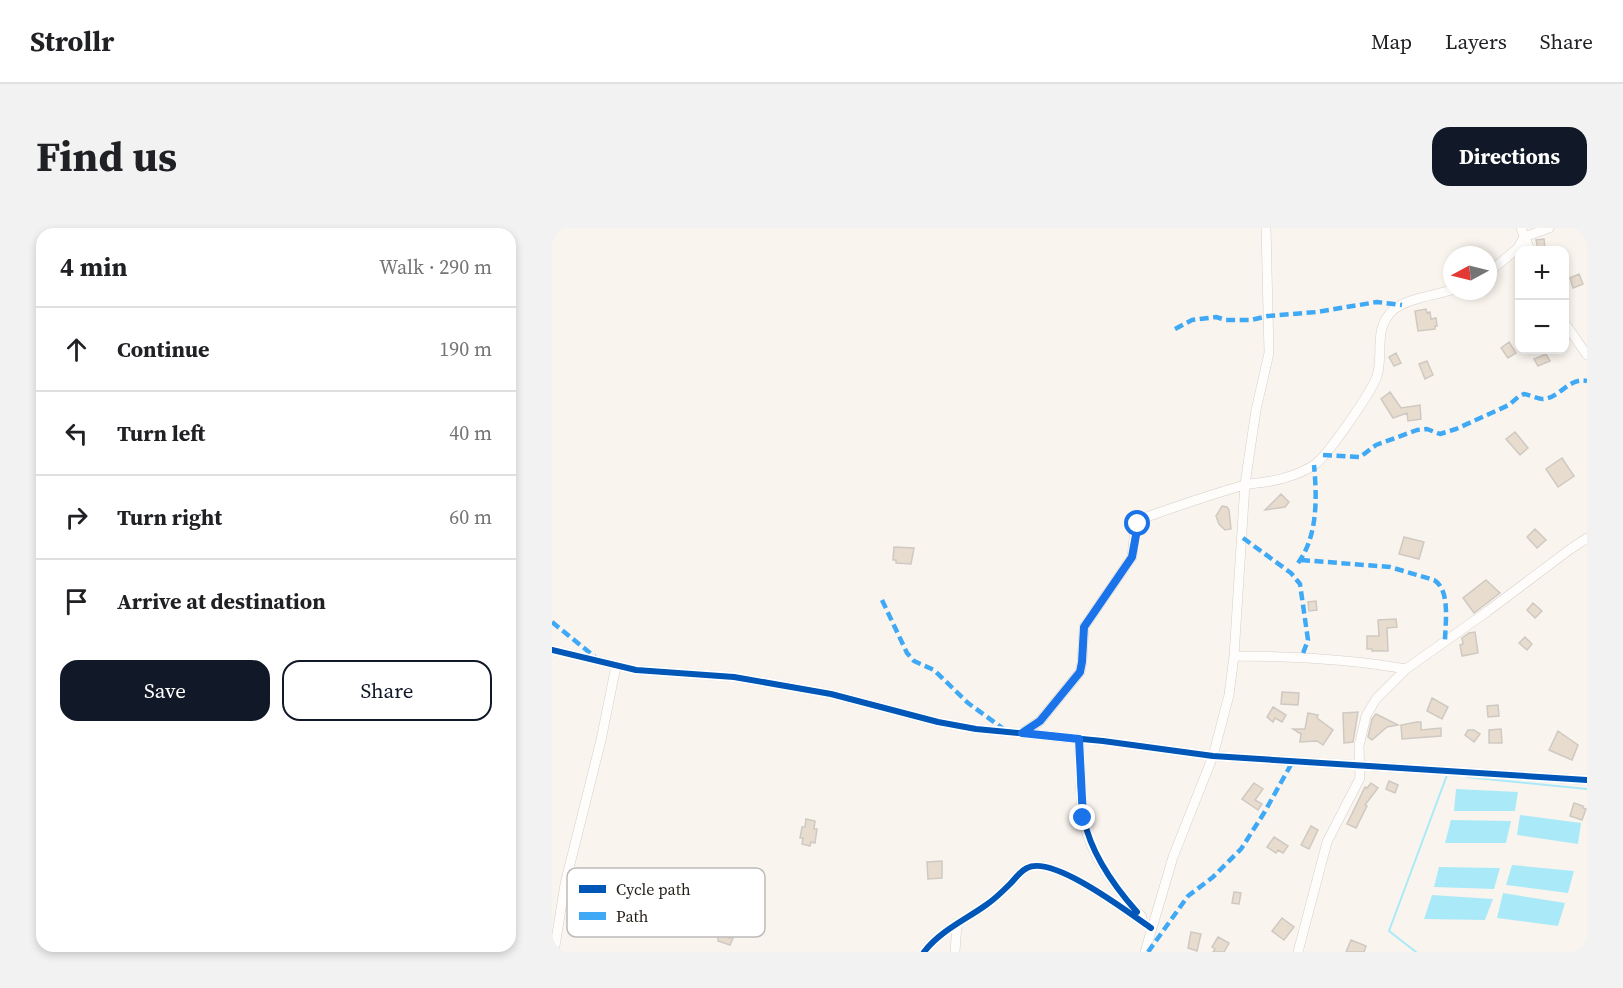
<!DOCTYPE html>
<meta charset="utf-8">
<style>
:root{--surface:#fff;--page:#f2f2f2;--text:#202124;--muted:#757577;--line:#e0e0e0;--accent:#111827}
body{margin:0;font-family:"Source Serif 4",serif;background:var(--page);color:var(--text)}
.controls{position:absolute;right:18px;top:18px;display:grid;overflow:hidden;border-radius:12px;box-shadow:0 3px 9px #0003}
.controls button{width:54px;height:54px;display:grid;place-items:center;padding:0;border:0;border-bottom:2px solid var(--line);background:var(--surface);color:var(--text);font:30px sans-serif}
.compass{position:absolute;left:891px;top:18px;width:54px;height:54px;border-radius:50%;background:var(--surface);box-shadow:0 3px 9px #0003;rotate:263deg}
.stop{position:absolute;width:18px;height:18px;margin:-14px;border:4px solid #1a73e8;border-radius:50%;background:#fff}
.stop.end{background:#1a73e8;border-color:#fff;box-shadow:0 2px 6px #0008}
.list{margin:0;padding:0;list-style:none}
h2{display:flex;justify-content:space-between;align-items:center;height:78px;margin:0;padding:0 24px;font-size:26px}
h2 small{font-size:20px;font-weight:400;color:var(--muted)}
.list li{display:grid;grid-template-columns:39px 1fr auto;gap:18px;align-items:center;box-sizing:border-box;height:84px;padding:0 24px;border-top:2px solid var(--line)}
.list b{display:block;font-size:22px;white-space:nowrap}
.list em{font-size:20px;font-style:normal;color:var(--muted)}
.actions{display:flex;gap:12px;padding:18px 24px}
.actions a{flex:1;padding:14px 0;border:2px solid var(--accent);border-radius:18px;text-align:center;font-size:21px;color:var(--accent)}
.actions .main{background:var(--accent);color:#fff}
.icon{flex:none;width:33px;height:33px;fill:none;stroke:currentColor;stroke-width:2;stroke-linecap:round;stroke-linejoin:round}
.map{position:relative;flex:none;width:1035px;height:724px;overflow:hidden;border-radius:18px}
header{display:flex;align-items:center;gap:36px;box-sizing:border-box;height:84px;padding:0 30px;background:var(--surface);border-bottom:2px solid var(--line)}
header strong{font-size:28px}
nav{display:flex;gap:33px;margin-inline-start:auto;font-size:21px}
.intro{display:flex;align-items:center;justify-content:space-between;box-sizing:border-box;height:144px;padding:0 36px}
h1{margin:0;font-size:42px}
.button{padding:15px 27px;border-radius:18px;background:var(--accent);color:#fff;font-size:21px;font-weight:700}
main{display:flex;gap:36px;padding:0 36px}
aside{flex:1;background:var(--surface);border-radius:18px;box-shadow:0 3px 9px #0003}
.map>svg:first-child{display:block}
.water{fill:#aaeaf8}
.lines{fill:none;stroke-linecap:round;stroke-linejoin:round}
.stream{stroke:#aaeaf8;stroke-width:2}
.building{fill:#e8dcce;stroke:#cec9c2;stroke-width:1.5}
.minor-casing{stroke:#d5cfc8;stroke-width:10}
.minor{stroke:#fefdfc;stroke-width:9}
.quiet{stroke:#3fa9f5;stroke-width:4.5;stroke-dasharray:9 4.5;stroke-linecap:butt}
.cycleway-casing{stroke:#fff;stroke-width:10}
.cycleway{stroke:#0057b8;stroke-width:6}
.route{stroke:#1a73e8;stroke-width:8}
.key{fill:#fff;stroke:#bdbbb9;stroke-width:1.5}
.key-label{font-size:16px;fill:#221c15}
</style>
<header>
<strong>Strollr</strong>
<nav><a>Map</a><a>Layers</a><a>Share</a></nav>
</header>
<div class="intro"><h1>Find us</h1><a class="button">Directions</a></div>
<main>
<aside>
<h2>4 min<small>Walk · 290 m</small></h2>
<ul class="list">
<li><svg class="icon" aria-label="ahead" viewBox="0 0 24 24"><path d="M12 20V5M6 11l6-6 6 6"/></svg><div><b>Continue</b></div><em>190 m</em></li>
<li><svg class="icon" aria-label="left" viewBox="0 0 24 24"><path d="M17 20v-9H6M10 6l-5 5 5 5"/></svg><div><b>Turn left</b></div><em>40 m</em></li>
<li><svg class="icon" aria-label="right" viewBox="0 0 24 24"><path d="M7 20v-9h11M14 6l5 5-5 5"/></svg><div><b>Turn right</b></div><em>60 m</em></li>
<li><svg class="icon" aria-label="arrive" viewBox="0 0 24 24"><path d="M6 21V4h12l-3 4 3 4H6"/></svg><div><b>Arrive at destination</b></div></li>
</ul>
<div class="actions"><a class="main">Save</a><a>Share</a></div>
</aside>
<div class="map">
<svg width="1035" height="724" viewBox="0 0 1035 724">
<rect width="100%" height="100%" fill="#faf4ee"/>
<path class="water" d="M904,561L966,564L963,583H902Z
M968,587L1029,595L1026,616L965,607Z
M899,592L959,593L954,615H893Z
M960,637L1022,643L1016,665L954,657Z
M887,639H888L948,640L942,661L882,659Z
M951,665L1013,675L1006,698L945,690Z
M880,667L941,671L933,692L872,691Z"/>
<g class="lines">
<path class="stream" d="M915,549L1035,561
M864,724L837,703L895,547"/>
</g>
<path class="building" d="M992,11L993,20L986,21L984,12Z
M1027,46L1031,56L1021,60L1018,50Z
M874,81L875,85L878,84L879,91L884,90L885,98H883V101L866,103L863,83Z
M957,114L964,125L956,130L949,120Z
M844,125L849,135L842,138L837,129Z
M994,126L998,133L986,138L982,131Z
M875,133L881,147L873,151L867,136Z
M838,164L849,180L868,177L869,191L856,193L855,185L841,190L829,171Z
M963,204L976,220L968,227L954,211Z
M1010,230L1022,248L1006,259L994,241Z
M729,266L737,274L733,279L713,282Z
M670,278L675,279L677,282L679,301L673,302L667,296L664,288Z
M983,301L994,312L985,320L975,309Z
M852,309L872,314L867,331L847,326Z
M342,319L362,320L359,336L344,335V332H341Z
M934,352L948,365L922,385L911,370Z
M764,373L765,382L757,383L756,374Z
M981,375L990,383L983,390L975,382Z
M844,391L845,399L835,400L836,423H820V421H815V408H827L826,392Z
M923,404L926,425L910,428L908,417L911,416L910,410L917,405Z
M973,409L980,416L975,422L967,415Z
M730,464L747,465L746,477L729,476Z
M880,470L896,479L890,491L875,483Z
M946,477L947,488L936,489L935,478Z
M721,479L734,487L730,494L723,490L721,494L715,489Z
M806,484L801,514L792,515L791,485Z
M756,485L766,487L765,490L781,502L771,517L765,513L748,514L749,506L741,501H753Z
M824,486L846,497L835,499L820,512L816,509L820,491Z
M865,494H869V502L889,500V508L850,511L849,497Z
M949,501L950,515H937V502Z
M916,502H922L928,506L922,514L913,507Z
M1006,503L1026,517L1020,532L997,522Z
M837,553L846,557L843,565L834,561Z
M702,555L711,561L703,572L710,576L706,582L690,571Z
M819,555L826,560L813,577L815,578L804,600L795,596L813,559L815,560Z
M1022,575L1031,578V580L1034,581L1030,592L1018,588Z
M254,591L263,593L262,601H265L263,615L259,614L258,618L250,616L251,610H248L250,599H253Z
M759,598L766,602L757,621L749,617Z
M722,609L736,618L731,625L726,622L724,625L715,619Z
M390,633V650L376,651L375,634Z
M682,664L689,665L687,676L680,675Z
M730,690L742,699L732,712L720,703Z
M174,703L180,704L177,710H181L178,717L166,713V708Z
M639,704L649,706L645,723L636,720Z
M666,709L677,715L672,724H661L663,721L660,719Z
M799,712L814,718L812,724H794Z"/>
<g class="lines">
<defs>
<path id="minor" d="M969,0L978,22
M936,45L966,20L972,9L997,0
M1012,94L1035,127
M0,422L84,442L182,449L279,466L386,494L424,501L551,513L661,528L1035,552
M682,428C741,428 797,431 854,441
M470,505L488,493L528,444L530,434L532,399L580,329L583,302L586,295L592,290C625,278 658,267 692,257C700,255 710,255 719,253C732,251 750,245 762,237C775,229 820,163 825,148C832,126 821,102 840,83C852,71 883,67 900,62
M527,511C529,537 527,565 531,590C538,628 565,662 590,689
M2,724L13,656L49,512L64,438
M372,724C388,703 413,692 434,677C443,671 451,663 458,656C464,650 467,644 475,640C500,626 576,684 599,700
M403,724L405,695
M593,724L621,629L661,528L677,467L682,428L693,256L704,182L717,125L714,0
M746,724L775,614L808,550L807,518L814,488L824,471L854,441L936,383L1017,322L1035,310"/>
</defs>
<use href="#minor" class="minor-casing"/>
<use href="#minor" class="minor"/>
<path class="quiet" d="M623,101L640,92L664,89L674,92H699L716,88L765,84L825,74L850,77
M771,227L808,229L824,217L865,202L875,201L888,206L904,201L957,177L966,169L972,166C978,167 986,171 991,171C1008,170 1017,149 1035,153
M691,310L739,345L748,356L756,412L750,428
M749,332L838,339L882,352C899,362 893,396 893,414
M746,335C766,308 765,269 762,237
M330,372L355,425L362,433L382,442L416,475L453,502
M0,394L43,429
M596,724L636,668L661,649L689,621L712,585L741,533"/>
<defs>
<path id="cycleway" d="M0,422L84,442L182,449L279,466L386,494L424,501L551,513L661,528L1035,552
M527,511C529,537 527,566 532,591C539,626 562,658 585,684
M372,724C388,703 413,692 434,677C443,671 451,663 458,656C464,650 467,644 475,640C500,626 576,684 599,700"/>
</defs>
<use href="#cycleway" class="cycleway-casing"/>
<use href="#cycleway" class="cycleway"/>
</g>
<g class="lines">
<path class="route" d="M531,590L527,511L470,505L488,493L528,444L530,434L532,399L580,329L586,296"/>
</g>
<rect x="15" y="640" width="198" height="69" rx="9" class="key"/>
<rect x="27" y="657" width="27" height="8" fill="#0057b8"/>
<rect x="27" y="684" width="27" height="8" fill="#3fa9f5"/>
<g class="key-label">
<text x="64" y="667">Cycle path</text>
<text x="64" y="694">Path</text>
</g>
</svg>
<div class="controls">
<button>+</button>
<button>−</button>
</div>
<svg class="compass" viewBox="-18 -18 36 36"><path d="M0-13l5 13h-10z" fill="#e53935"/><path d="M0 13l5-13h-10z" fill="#757577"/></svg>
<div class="stop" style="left:586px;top:296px"></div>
<div class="stop end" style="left:531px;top:590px"></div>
</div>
</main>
